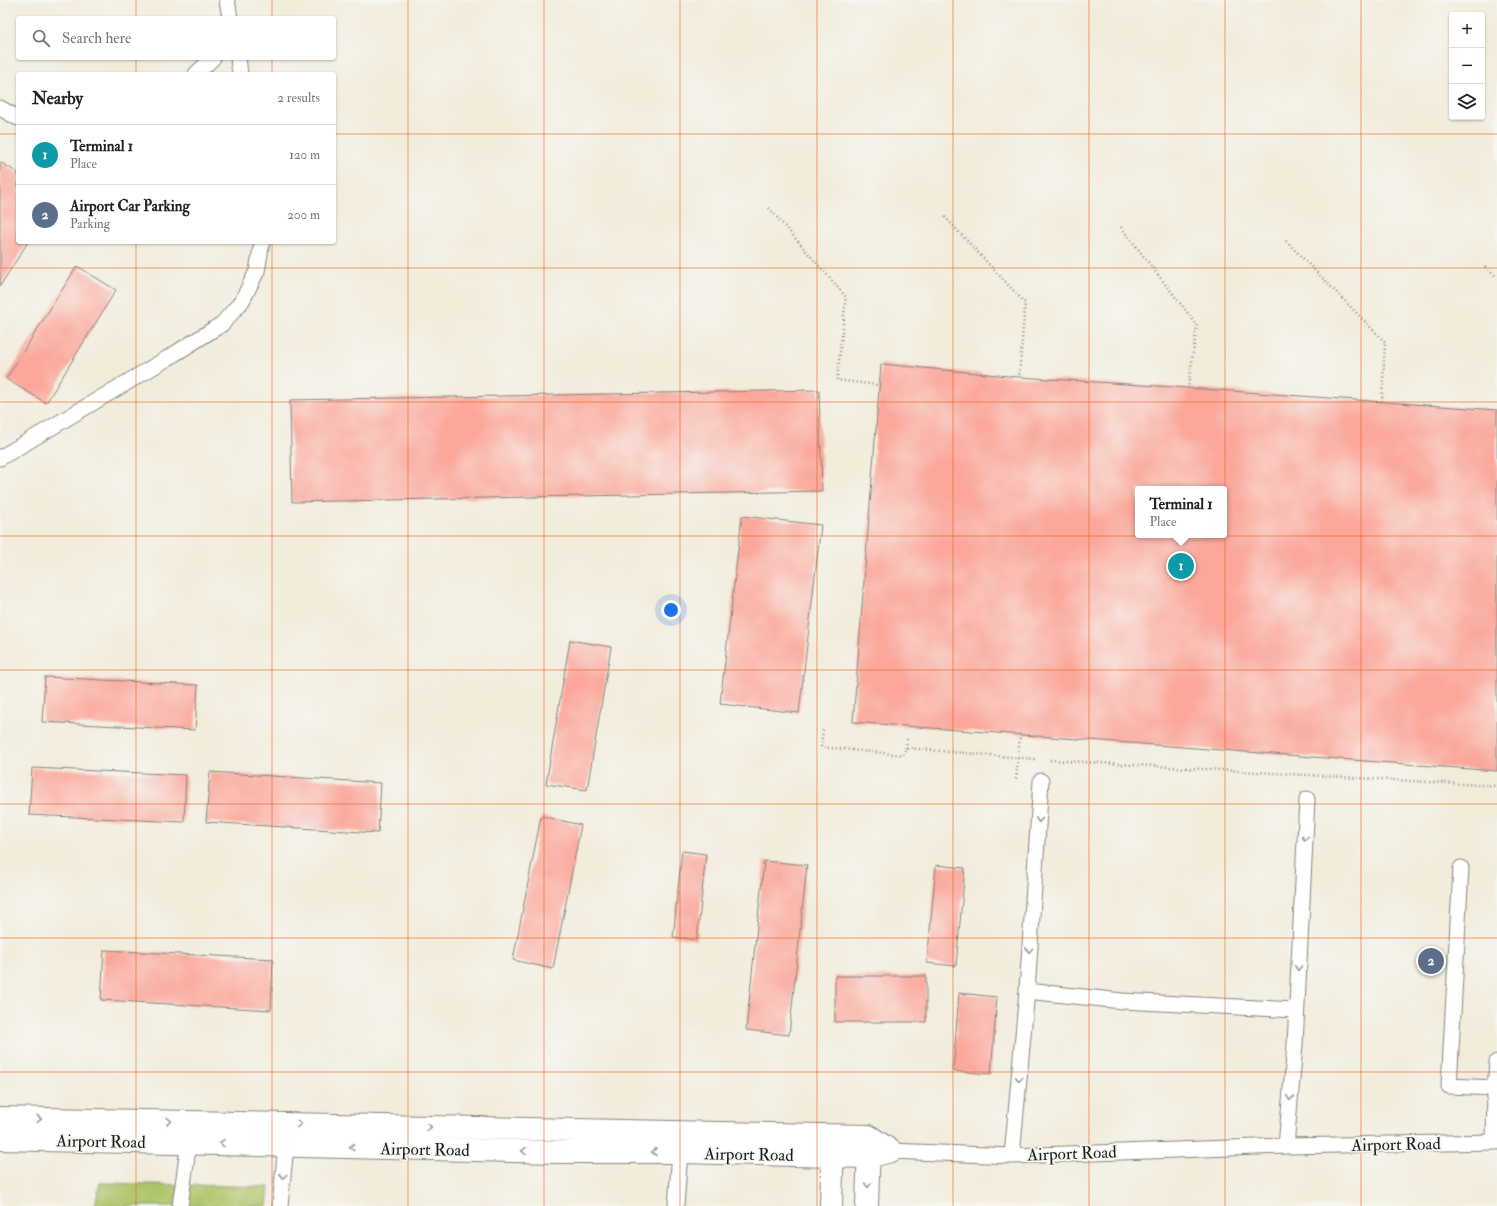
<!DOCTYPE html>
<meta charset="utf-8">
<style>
:root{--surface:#fff;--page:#f2f2f2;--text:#222;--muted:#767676;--line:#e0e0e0;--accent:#d93025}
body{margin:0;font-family:"IM FELL Double Pica",serif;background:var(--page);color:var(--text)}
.controls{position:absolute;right:12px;top:12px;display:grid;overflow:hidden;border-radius:4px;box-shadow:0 1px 3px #0004}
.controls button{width:36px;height:36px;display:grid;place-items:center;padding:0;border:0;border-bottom:1px solid var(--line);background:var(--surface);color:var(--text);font:20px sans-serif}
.you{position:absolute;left:671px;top:610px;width:14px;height:14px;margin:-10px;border:3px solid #fff;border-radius:50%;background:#1a73e8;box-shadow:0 0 0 6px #1a73e833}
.badge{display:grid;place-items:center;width:26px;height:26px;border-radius:50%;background:var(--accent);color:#fff;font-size:13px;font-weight:700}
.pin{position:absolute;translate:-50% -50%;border:2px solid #fff;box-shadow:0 1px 4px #0006}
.popup{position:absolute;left:1135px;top:486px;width:92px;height:52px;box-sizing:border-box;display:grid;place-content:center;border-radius:4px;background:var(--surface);filter:drop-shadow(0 1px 3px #0005);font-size:13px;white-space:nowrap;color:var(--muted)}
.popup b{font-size:15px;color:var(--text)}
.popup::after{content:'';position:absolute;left:50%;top:100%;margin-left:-8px;border:8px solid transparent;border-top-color:var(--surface)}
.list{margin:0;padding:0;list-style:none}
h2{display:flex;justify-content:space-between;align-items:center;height:52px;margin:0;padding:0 16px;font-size:17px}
h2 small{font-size:13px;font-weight:400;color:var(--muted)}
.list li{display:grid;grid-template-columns:26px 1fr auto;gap:12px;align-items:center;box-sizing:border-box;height:60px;padding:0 16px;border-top:1px solid var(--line)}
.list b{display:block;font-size:15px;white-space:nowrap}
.list p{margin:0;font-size:13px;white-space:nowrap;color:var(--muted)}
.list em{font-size:13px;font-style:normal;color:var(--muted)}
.icon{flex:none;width:22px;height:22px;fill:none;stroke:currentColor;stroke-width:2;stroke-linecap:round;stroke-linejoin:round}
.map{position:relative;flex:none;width:1497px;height:1206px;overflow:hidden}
.search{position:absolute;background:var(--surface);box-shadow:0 1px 3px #0004;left:16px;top:16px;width:320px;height:44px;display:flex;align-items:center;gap:10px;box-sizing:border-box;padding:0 14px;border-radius:4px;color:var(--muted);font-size:15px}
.panel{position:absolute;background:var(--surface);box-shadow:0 1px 3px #0004;left:16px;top:72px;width:320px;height:172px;border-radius:4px}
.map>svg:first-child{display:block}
.green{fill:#aec469;stroke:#657042}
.building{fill:#fba89b;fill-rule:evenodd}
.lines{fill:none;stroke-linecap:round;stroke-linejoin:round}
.lane-casing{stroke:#87847c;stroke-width:17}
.secondary-casing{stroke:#87847c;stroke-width:24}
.path{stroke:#87847c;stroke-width:2.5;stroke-dasharray:1 3;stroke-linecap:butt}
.lane{stroke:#fff;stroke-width:15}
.secondary{stroke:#fff;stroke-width:22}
.oneway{stroke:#999}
.grid{fill:none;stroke:#e8590c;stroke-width:1;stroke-opacity:0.55}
.labels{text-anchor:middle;stroke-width:3.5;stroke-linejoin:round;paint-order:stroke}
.street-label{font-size:17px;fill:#1c1c1c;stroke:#f6f6f2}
</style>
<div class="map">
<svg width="1497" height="1206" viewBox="0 0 1497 1206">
<rect width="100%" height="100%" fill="#f6f6f2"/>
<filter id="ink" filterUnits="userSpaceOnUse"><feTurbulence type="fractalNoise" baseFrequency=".025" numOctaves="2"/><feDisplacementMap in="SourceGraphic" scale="8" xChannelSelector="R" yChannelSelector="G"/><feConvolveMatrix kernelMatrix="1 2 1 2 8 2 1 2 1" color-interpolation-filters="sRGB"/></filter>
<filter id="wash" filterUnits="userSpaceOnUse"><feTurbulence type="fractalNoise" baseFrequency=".012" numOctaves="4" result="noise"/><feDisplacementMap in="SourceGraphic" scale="16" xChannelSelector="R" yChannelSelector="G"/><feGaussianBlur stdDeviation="0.9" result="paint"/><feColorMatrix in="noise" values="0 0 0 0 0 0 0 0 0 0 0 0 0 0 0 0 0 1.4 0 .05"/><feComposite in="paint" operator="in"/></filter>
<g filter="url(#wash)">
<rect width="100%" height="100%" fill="#f2ecdb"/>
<path class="green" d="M100,1183L269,1187L267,1206H95Z"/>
<g id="blocks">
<path class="building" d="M0,162L18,173V242H28L0,286Z
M77,266L116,290L46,403L6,379Z
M881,364L1019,377L1188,388L1497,410V771L853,722ZM1138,489H1224V535H1138Z
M819,390L822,491L292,502L290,400Z
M742,516L821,525L799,713L720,704Z
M570,640L611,647L587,790L546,784Z
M45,677L198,685L195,730L42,722Z
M32,768L186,775L184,822L29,815Z
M210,772L381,783L378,833L206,822Z
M541,816L581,825L553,969L513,960Z
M682,851L706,854L697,940L673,937Z
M764,861L807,865L789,1035L746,1030Z
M936,865L965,868L956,966L927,963Z
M104,950L273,959L271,1010L101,1000Z
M835,976H926V1022H835Z
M959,993L997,997L991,1074L953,1071Z"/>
</g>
</g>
<g filter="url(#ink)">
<use href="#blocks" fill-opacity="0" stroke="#87847c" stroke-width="1"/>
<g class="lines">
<defs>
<path id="lane" d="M227,0L230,18
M238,58L240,74
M196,74L213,58
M0,108L18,118
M0,458L168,358L222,324L242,301L257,271L262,242
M1461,868L1449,1086L1495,1088L1494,1142
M1027,991L1122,1001L1296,1010
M1495,1088L1497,1062
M1286,1146L1295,1045L1307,799
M891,1151L1012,1156L1286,1146L1497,1142
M1012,1156L1027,991L1041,781
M180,1206L189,1142
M280,1206L286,1146
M676,1206L680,1152"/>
<path id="secondary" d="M0,1118L869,1136L891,1151
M0,1139L559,1152H680L868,1157L891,1151
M831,1206L833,1141
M867,1206L869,1143"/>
</defs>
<use href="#lane" class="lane-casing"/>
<use href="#secondary" class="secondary-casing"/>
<path class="path" d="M769,208L846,297L837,380L878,385
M945,217L1025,303L1019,377
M1121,227L1197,325L1188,388
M1286,241L1385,342L1382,401
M1485,267L1497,277
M823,730L821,747L903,755L906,748L1035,759
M906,748L907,738
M1050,760L1497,786
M1016,779L1020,735"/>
<use href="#lane" class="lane"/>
<use href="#secondary" class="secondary"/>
</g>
<defs><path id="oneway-chevron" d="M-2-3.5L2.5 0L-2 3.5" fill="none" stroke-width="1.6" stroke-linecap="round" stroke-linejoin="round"/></defs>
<g class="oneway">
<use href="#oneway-chevron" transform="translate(1039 820) rotate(94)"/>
<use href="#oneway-chevron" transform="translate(1305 838) rotate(93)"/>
<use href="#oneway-chevron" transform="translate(1029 950) rotate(94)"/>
<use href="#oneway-chevron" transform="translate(1298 968) rotate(93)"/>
<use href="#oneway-chevron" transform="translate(1019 1079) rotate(95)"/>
<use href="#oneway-chevron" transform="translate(1290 1098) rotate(95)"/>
<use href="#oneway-chevron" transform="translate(39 1119) rotate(1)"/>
<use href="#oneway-chevron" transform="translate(169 1121) rotate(1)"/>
<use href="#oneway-chevron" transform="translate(299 1124) rotate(1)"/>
<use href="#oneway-chevron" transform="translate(429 1127) rotate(1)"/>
<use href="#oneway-chevron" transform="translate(222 1143) rotate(-178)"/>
<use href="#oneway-chevron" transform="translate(352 1147) rotate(-179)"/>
<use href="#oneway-chevron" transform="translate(524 1151) rotate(-179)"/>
<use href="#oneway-chevron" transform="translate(654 1152) rotate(-180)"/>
<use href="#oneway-chevron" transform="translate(283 1176) rotate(97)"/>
<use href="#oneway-chevron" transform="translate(868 1185) rotate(91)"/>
</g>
</g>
<path class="grid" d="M136,0V18M272,0V18M408,0V1206M544,0V1206M680,0V1206M817,0V1206M953,0V1206M1089,0V1206M1225,0V1206M1361,0V1206M136,58V74M272,58V74M0,134H18M334,134H1497M136,242V1206M272,242V1206M0,268H1497M0,402H1497M0,536H1497M0,670H1497M0,804H1497M0,938H1497M0,1072H1497"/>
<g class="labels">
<g class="street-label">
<text transform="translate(101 1141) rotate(1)" y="6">Airport Road</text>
<text transform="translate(1396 1144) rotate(-1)" y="6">Airport Road</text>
<text transform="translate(425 1149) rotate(1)" y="6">Airport Road</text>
<text transform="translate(1072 1153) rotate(-2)" y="6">Airport Road</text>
<text transform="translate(749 1154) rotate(1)" y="6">Airport Road</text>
</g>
</g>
</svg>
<div class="controls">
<button>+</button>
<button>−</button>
<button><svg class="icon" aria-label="layers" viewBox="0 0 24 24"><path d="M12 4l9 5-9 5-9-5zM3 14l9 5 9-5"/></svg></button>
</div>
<div class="you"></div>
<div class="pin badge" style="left:1181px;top:566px;background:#0f9aa8">1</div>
<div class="popup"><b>Terminal 1</b>Place</div>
<div class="pin badge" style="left:1431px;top:961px;background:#5c6f8a">2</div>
<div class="search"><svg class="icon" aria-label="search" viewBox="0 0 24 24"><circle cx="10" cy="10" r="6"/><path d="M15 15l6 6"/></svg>Search here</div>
<section class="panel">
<h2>Nearby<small>2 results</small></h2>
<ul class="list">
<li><span class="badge" style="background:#0f9aa8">1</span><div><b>Terminal 1</b><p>Place</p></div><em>120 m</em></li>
<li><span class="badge" style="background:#5c6f8a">2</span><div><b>Airport Car Parking</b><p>Parking</p></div><em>200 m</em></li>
</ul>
</section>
</div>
